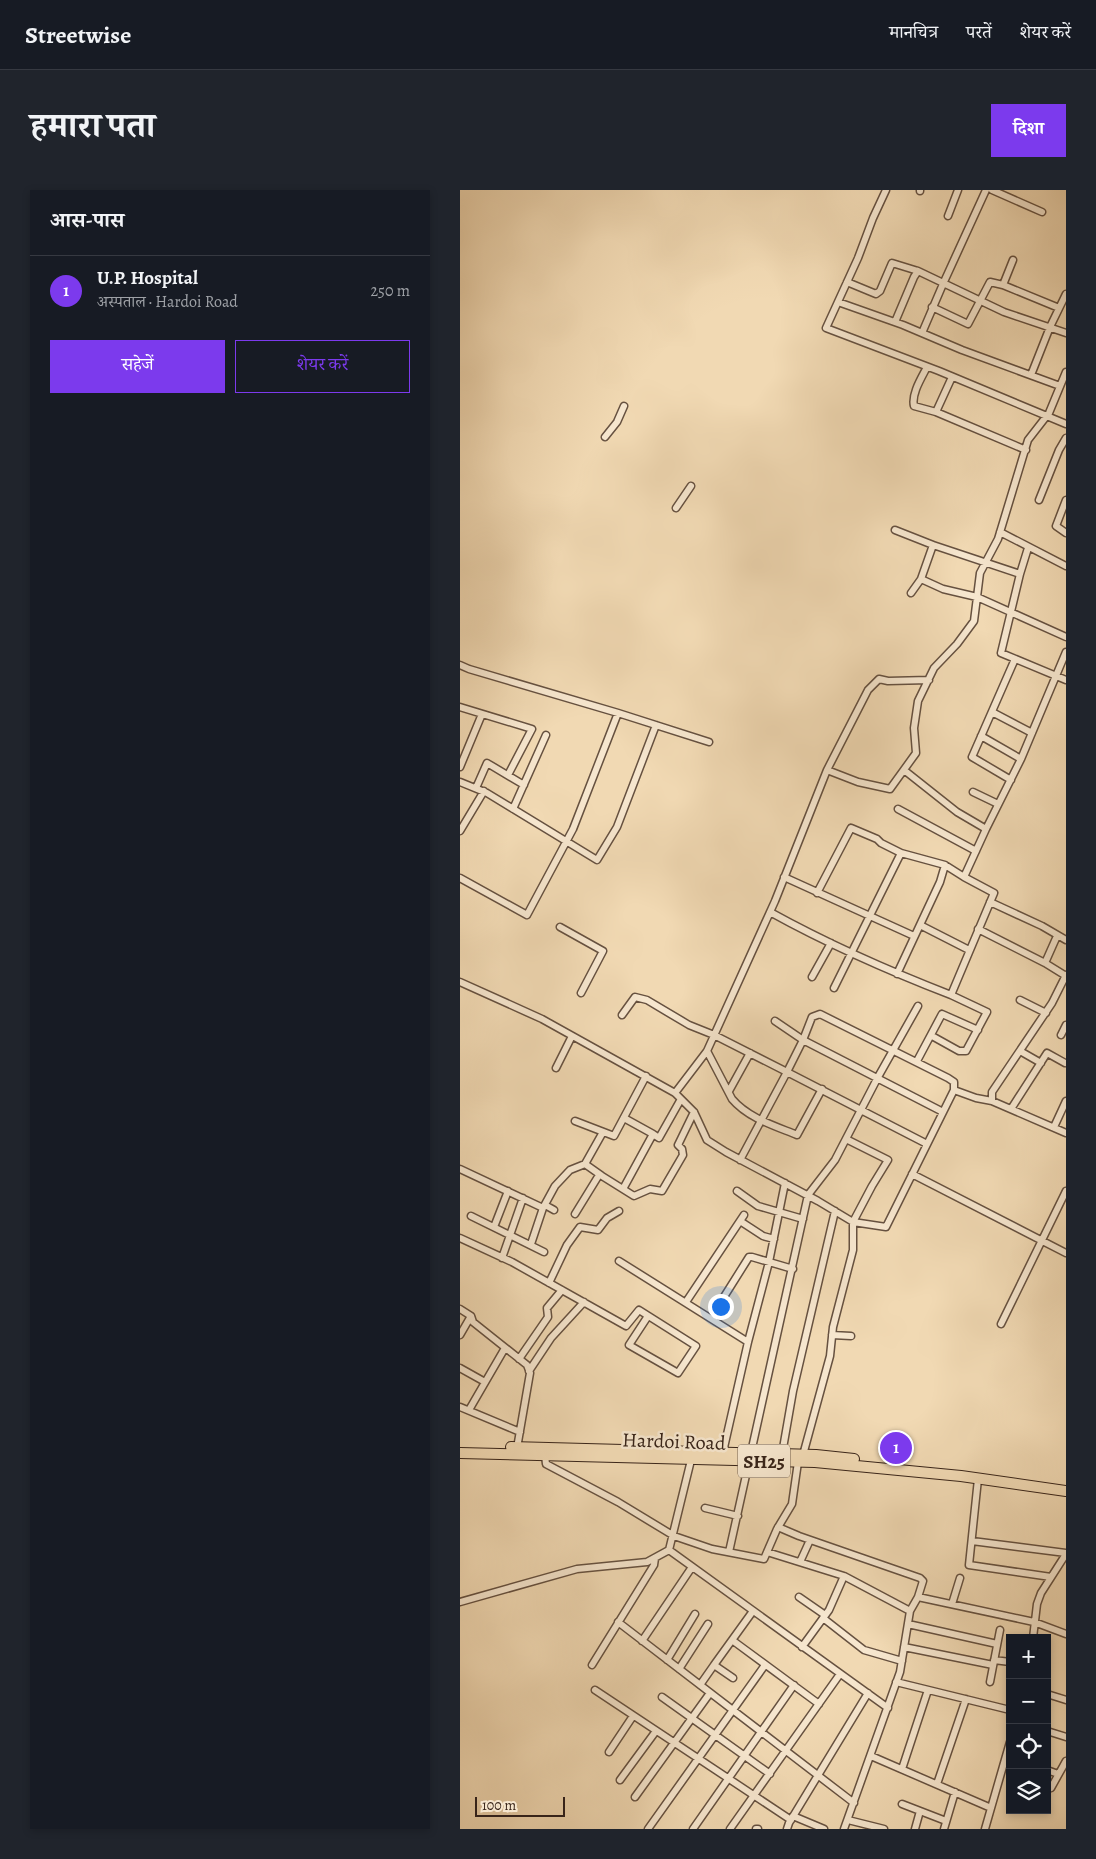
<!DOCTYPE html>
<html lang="hi">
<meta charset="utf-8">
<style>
:root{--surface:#171b24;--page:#20242c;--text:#f1f3f6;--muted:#9ea1a6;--line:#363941;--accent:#7c3aed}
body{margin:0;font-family:Alegreya,"Noto Serif Devanagari",serif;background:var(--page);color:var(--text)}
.controls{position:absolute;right:15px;bottom:15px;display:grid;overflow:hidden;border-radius:0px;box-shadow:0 2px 8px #0003}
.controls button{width:45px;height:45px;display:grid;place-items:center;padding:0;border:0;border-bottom:1px solid var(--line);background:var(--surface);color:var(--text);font:25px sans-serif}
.scale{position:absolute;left:15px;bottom:12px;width:90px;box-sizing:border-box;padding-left:5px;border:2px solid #382419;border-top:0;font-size:14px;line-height:18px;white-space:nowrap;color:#382419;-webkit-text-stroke:4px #f6e6ce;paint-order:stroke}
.you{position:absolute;left:260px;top:1116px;width:18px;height:18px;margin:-12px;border:4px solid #fff;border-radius:50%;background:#1a73e8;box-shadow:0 0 0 8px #1a73e833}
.badge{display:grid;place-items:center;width:32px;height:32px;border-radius:50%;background:var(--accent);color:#fff;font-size:16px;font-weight:700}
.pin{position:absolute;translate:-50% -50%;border:2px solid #fff;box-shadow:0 1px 5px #0006}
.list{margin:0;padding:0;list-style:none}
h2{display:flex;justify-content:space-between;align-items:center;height:65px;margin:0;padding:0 20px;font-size:21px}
h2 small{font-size:16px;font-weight:400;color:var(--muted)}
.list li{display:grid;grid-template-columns:32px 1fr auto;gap:15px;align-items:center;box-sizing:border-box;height:70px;padding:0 20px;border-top:1px solid var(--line)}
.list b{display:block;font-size:19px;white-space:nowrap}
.list p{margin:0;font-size:16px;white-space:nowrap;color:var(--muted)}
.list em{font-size:16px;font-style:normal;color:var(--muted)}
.actions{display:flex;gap:10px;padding:15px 20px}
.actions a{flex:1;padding:11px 0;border:1px solid var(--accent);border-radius:0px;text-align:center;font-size:18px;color:var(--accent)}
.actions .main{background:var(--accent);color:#fff}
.icon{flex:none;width:28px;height:28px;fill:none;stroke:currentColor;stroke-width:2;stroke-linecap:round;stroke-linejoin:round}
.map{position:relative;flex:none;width:606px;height:1639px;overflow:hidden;border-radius:0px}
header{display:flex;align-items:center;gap:30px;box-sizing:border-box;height:70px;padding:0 25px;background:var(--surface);border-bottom:1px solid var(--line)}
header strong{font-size:24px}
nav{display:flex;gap:28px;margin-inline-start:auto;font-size:18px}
.intro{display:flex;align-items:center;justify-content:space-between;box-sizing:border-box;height:120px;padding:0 30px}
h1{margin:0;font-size:35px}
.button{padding:12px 22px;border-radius:0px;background:var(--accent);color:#fff;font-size:18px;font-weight:700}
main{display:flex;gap:30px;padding:0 30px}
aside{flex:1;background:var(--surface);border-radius:0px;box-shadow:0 2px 8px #0003}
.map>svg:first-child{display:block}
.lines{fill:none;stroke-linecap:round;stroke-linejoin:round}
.street-casing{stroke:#665140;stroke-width:9}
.primary-casing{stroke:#382419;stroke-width:12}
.street{stroke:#f6e6ce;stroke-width:6}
.primary{stroke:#f1d9b3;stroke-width:10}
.labels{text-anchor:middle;stroke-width:5;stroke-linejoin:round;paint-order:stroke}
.shield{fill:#f6e6ce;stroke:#715e4f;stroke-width:1}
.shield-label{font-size:19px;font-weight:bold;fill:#382419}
.street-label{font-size:20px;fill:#382419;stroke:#f6e6ce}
</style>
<header>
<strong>Streetwise</strong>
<nav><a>मानचित्र</a><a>परतें</a><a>शेयर करें</a></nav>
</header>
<div class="intro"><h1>हमारा पता</h1><a class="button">दिशा</a></div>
<main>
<aside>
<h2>आस-पास<small></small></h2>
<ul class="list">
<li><span class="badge">1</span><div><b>U.P. Hospital</b><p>अस्पताल · Hardoi Road</p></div><em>250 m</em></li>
</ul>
<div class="actions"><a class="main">सहेजें</a><a>शेयर करें</a></div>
</aside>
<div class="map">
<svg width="606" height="1639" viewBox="0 0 606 1639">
<rect width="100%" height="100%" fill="#f1d9b3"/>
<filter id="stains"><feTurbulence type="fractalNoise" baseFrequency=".004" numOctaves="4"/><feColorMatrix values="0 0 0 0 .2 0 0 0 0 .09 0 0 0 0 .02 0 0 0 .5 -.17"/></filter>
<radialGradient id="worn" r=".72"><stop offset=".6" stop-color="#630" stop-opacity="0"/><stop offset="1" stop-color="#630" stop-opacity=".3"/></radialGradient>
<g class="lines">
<defs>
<path id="street" d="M426,0L413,28L398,68L366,138L479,181L606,234
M532,0L582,22
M460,1V0
M488,26L498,0
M387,92L416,104L420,101L432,73L458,81L544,122L606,143
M543,95L553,70
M378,112L443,135L502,160L600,196
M472,117L508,134L530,92L543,95L599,118
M435,132L454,87L458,81
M462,143L483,94L526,0
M467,177C462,187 451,204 454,216L476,222L566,260
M571,185L590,137L606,104
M476,222L492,187
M145,247L157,232L164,216
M579,310L599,260L606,248
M606,310L596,336L606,343
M216,318L231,296
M435,340L473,355
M540,342L606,376
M560,384L568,358
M461,389L483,399L517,407L606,447
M451,403L461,389L473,355L560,384L541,463L606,490
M0,475L9,479L158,523L249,552
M0,517L72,539L48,585
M532,522L572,543
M521,546L561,569
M0,577L22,524
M367,580L398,592L430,599L456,563L454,538L458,511L474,478L497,454L514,431L520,383L538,349L568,250L589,223L606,182
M444,580L497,622L526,639
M551,590L512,567L555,469
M0,592L27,603L137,670L157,637L196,535
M16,598L27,573L64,595
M513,602L538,614
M53,619L86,545
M438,619L516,661
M0,641L24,601
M324,687L454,746
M0,688L67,725L113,639L158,523
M357,703L391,638L417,649L421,653L441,663L485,675L504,687
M530,712L582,736L606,750
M310,722C368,754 429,781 491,805L534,703L504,687L526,639L561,569L606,462
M460,735L509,760
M100,737L143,761L121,803
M518,739L585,773L606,786
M585,773L597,746
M437,784L480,692L485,675
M352,787L371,753
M0,792L82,829L215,903L234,922L247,950L266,962L358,1011L393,1032L426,1037L494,900L516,908L532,911L606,943
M374,798L441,663
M560,810L586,823
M162,825L175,807L187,810L229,835L254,845L327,882L343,850L483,922
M315,831L343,850L352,827L360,824L488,888L494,892V900
M601,845L606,835
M472,846L499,861H506L527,822L491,805
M247,861L272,909C288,928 315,936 337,945L362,899
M560,861L581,873
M457,871L482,824L518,840
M96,878L112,846
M269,901L290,863
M215,903L247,861L315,711L367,580L408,500L419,489L428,491L469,490
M532,911V902L592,813L606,785
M551,919L587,863L605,873
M164,928L193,944
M115,931L154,946L186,886
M594,937L606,911
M280,970L327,882L467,954
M125,974L142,986L174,1006L190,999L202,1001L223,965L222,959L218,955L234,922
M0,979L83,1018
M452,984L606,1063
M163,999L193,944L199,948L221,909
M277,1001L298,1016L343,1029
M85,1015L94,1020
M115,1024L139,985
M11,1026L84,1062
M280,1031L303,1046L314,1049
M34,1037L48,1001
M0,1048L52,1072L166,1136L179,1120L236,1156L218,1183L169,1155L188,1126
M71,1054L83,1018L95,996L110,980L125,974L143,942
M42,1068L63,1008
M159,1071L288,1152
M89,1093L107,1055L120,1037L138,1040L147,1028L159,1021
M262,1110L289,1067H292L333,1079
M226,1112L284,1025
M0,1119L11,1126L13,1132L67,1175L70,1183L57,1258
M541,1134L606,1001
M0,1145L11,1126
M372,1145L391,1146
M59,1169L88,1127L87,1118L102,1100
M0,1178L25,1192
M69,1181L91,1148L124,1112
M0,1217L60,1242
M9,1220L45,1158
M263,1262L288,1152L309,1072L325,993
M322,1264L333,1201L375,1021
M85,1265L86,1274L158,1312L214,1346L252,1359L304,1369L317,1339L332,1314L338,1272L343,1265L370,1166L373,1137L393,1060V1032L412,996L428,970L386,949
M518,1289L509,1375L591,1387
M245,1318L278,1326
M318,1337L339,1346L460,1388L463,1391L458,1407
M512,1351L606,1363
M209,1360L428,1518
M269,1362L348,1005L375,970L418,887L458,816
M307,1362L384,1386L450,1421
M340,1372L350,1350
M339,1407L365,1425
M0,1412L117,1379L187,1372L209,1360L232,1266
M492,1414L500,1388
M363,1428L404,1460L442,1471
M158,1432L394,1613
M448,1434L537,1454
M573,1448L577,1414L581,1403L606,1364
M272,1450L359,1514
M182,1451L232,1377
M342,1457L369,1420L384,1386
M444,1457L533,1475
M207,1470L235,1424
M534,1470L550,1472
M132,1475L194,1375L195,1368
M219,1479L248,1434
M273,1488L254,1475L293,1421
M436,1492L550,1520
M530,1492L540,1440
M240,1495L254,1475
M135,1500L331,1630
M587,1504L606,1510
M202,1507L310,1584
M587,1541L606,1547
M149,1562L173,1526
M411,1566L531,1618
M442,1579L468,1500
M587,1580L598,1584
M160,1590L196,1541
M477,1594L506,1509
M591,1598L606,1571
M175,1607L250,1503
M442,1614L486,1631
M333,1626L364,1639
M388,1630L424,1639
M188,1639L305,1475
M233,1639L334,1495
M270,1639L380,1484
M296,1639H298
M327,1639L329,1633L408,1503
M384,1639L440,1482L450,1421L458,1407L574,1432L606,1444
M455,1639L460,1621
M484,1639L495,1602
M525,1639L550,1552"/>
<path id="primary" d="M51,1257L356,1265L394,1269
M0,1263L355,1272L501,1286L606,1301"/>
</defs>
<use href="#street" class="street-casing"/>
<use href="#primary" class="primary-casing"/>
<use href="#street" class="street"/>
<use href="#primary" class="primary"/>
</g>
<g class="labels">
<rect class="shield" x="278" y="1254.5" width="52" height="33" rx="4"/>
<g class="shield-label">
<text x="304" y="1278">SH25</text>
</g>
<g class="street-label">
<text transform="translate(214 1251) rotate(2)" y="7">Hardoi Road</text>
</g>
</g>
<rect width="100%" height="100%" filter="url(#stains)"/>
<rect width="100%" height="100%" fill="url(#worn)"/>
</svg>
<div class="controls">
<button>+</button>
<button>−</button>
<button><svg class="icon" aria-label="locate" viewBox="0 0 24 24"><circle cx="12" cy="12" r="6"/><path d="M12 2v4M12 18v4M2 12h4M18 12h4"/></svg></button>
<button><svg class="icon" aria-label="layers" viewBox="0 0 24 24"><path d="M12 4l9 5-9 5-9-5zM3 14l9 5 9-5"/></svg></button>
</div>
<div class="scale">100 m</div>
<div class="you"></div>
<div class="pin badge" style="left:436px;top:1258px">1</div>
</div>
</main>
